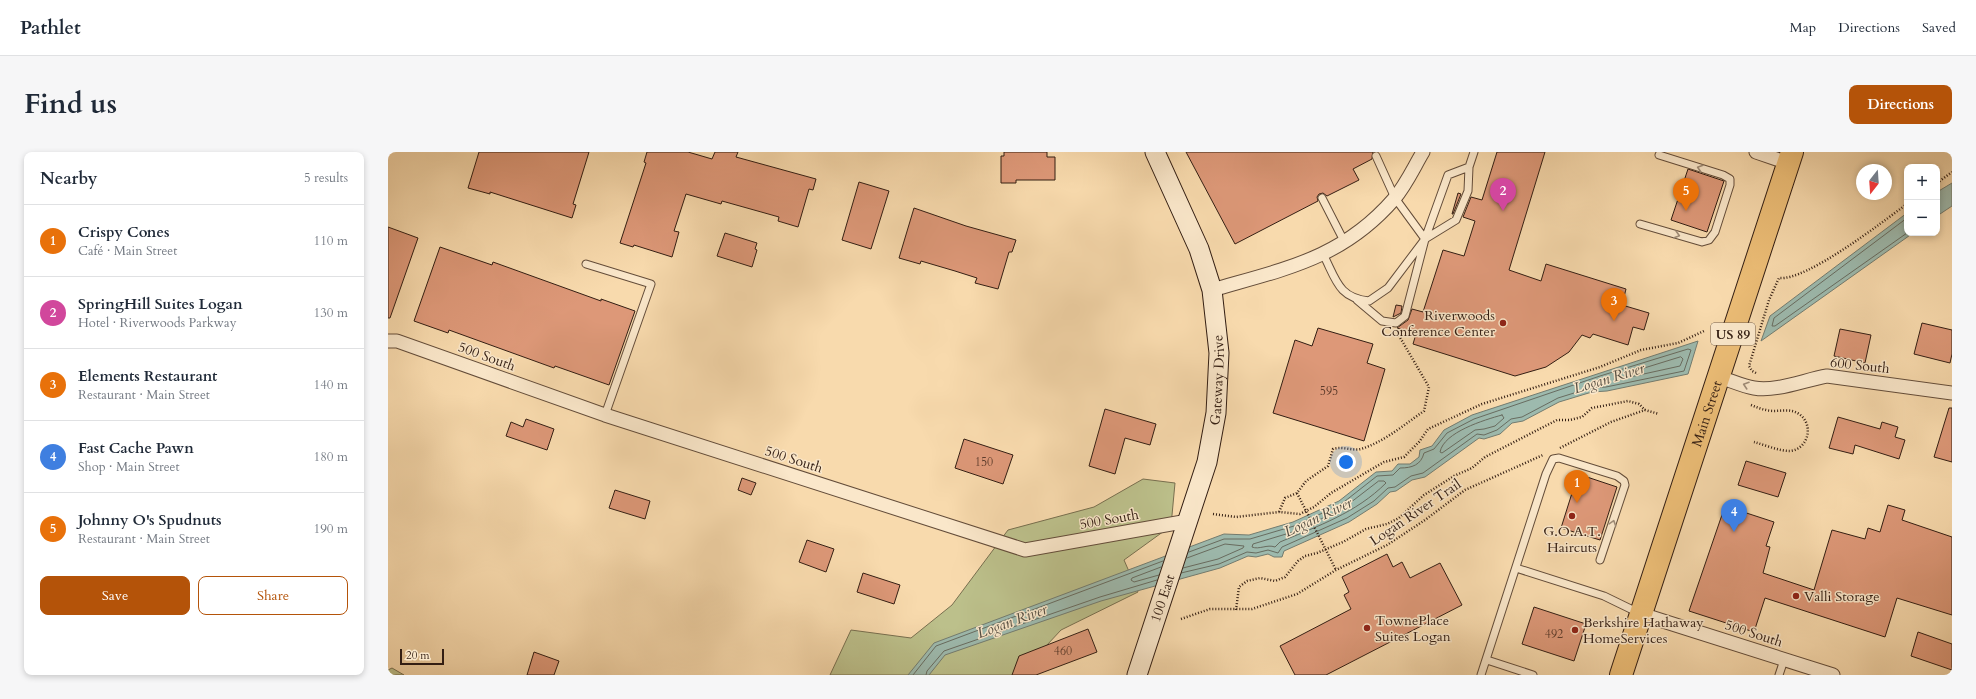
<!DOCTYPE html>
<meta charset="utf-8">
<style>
:root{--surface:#fff;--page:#f6f6f7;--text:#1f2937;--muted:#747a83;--line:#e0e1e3;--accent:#b45309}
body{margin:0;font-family:Cardo,serif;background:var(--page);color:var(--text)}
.controls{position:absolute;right:12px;top:12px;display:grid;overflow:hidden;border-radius:8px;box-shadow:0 2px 6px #0003}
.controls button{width:36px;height:36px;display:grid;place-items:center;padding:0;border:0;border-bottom:1px solid var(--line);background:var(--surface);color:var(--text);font:20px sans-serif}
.compass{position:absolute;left:1468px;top:12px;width:36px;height:36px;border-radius:50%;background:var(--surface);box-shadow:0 2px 6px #0003;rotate:197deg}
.scale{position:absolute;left:12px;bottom:10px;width:44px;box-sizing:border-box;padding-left:4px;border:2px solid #331e13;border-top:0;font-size:11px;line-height:14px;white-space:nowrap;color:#331e13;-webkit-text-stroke:3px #fae7ca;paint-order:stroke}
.you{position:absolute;left:958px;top:310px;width:14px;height:14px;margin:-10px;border:3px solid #fff;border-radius:50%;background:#1a73e8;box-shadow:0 0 0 6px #1a73e833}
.badge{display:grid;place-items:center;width:26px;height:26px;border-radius:50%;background:var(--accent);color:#fff;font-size:13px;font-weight:700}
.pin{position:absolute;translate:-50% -33px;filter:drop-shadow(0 1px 2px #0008)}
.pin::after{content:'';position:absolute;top:21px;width:14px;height:12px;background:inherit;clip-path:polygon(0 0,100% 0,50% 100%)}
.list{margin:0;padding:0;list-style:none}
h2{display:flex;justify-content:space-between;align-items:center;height:52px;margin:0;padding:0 16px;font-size:17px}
h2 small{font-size:13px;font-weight:400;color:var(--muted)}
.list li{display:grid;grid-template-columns:26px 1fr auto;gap:12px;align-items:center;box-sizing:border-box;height:72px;padding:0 16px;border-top:1px solid var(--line)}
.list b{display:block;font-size:15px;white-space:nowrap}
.list p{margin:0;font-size:13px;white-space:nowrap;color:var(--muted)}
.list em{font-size:13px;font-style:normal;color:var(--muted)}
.actions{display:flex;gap:8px;padding:12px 16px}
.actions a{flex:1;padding:9px 0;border:1px solid var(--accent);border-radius:8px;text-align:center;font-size:14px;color:var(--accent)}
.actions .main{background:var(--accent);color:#fff}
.map{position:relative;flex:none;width:1564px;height:523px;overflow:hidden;border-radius:8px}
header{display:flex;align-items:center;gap:24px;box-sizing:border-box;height:56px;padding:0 20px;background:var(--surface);border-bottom:1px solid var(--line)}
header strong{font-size:19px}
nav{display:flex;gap:22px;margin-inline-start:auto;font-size:14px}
.intro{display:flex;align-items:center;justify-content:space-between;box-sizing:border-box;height:96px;padding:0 24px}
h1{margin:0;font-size:28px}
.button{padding:10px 18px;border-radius:8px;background:var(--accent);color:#fff;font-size:14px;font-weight:700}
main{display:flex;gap:24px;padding:0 24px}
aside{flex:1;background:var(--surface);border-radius:8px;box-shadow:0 2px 6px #0003}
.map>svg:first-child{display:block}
.green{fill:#bcc08b;stroke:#786f4f}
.water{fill:#9dbaae;stroke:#737c70}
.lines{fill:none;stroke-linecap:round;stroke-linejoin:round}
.shore{stroke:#686c60;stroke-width:1}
.building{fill:#dd9878;stroke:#331e13}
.lane-casing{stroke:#644d3a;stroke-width:9}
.street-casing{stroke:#644d3a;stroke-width:15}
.secondary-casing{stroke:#331e13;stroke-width:21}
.highway-casing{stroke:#331e13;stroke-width:24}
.path{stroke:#331e13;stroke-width:2.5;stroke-dasharray:1 2;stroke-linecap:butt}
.lane{stroke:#fae7ca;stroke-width:7}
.street{stroke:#fae7ca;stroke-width:13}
.secondary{stroke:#fae7ca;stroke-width:19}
.highway{stroke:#ecbd76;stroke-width:22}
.path-bridge{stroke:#331e13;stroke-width:2.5;stroke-dasharray:1 2;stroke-linecap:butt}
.oneway{stroke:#a08d78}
.poi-dot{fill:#8f2418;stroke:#fae7ca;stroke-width:1.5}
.labels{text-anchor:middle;stroke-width:3;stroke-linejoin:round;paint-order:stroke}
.number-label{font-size:12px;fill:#5e3c2c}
.shield{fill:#fae7ca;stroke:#6f5a4a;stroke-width:1}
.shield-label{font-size:13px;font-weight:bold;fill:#331e13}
.poi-label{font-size:14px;fill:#331e13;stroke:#fae7ca;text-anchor:start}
.street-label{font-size:14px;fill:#331e13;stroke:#fae7ca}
.water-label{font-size:15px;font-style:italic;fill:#534d42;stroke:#fae7ca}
</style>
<header>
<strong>Pathlet</strong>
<nav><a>Map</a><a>Directions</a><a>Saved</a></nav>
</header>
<div class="intro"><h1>Find us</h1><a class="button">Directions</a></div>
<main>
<aside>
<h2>Nearby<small>5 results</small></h2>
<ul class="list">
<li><span class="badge" style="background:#e8710a">1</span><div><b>Crispy Cones</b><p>Café · Main Street</p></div><em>110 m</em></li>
<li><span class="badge" style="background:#d1479c">2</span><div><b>SpringHill Suites Logan</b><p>Hotel · Riverwoods Parkway</p></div><em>130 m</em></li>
<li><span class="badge" style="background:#e8710a">3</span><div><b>Elements Restaurant</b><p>Restaurant · Main Street</p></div><em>140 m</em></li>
<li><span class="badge" style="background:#3f7fe0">4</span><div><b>Fast Cache Pawn</b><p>Shop · Main Street</p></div><em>180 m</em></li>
<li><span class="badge" style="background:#e8710a">5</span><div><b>Johnny O's Spudnuts</b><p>Restaurant · Main Street</p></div><em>190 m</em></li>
</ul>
<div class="actions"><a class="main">Save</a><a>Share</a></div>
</aside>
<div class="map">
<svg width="1564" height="523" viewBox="0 0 1564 523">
<rect width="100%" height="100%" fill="#f8daad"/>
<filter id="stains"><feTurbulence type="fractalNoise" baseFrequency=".005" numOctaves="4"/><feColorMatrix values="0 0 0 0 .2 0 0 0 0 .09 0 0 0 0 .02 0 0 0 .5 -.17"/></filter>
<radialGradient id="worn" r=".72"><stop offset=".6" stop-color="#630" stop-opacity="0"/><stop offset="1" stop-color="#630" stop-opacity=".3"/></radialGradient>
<path class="green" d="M755,327L787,331L783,374L736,408L750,440L673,478L631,523H442L463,478L523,486L564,453L620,378L706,355Z
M4,516L16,523H0V518Z"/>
<path class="water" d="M1564,31V54L1549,64V40Z
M1519,61V81H1525L1373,189L1382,164Z
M1310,189L1300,222L1219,239L1204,240L1171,250L1135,269L1124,271L1112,282L1096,287L1091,286L1037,325L1024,328L1008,339L1002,340L989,352L961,370L896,399L894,405H886L880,402L868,405L860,404L832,416L713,449L557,503L541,523H520L546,491L836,382L861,383L905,370L951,349L988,320L1004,319L1010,312H1022L1031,305L1032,298L1044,294L1056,278L1084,263Z"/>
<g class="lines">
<path class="shore" d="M1519,66L1386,166L1384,174H1387L1519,81
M1293,205L1295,207L1292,214L1242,225L1240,223L1241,221Z
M1114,263L1116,266L1107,274L1096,277L1087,278L1054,301L1052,300C1056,280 1096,268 1114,263Z
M991,329H996L998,331C968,361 930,374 892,390L887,395C879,392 871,398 864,395L865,392L908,379L954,357Z
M795,416L830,407L855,396L856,394L837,392L799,406
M793,421L831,412L859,400L868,401L880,398L890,401L894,395L959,366L986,349L1000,336L1007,335L1023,324L1035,321L1089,282L1096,283L1109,278L1123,267L1134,265L1170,246L1202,236L1218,235L1296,219L1303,198L1300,197L1212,224L1086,267L1059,281L1046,297L1036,301C1033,313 1024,316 1012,316L1005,323L989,324L952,353L906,374L862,387H836L801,400
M771,423L746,430L743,428L744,426L773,415
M525,523L548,494L775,409
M538,523L539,519L556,499L712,445L769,428"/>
</g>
<path class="building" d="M91,0H201L185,52L188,53L184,66L102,40V42L80,36Z
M259,0H300L324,7L327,0H350L348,5L428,27L425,38L421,37L410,75L390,69L391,65L334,49L333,52L298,42L286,79L291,80L284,105L246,93L245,95L232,91L258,11L256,10Z
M616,0H659V5H667V28H628V31H613V4H616Z
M798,0H985L984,7L965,17L971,28L939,44L935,41L931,42L929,45L930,49L847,92Z
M1109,0H1157L1121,118L1153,129L1158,112L1238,137L1234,153L1261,161L1256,178L1245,175L1240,193L1205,182L1202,186L1194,183L1181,200L1158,215L1127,224L1025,192L1028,182L1009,176L1020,168L1024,157L1035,160L1055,98L1076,104L1087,69L1075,65L1083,45L1094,48Z
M1300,17L1336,29L1319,80L1283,68Z
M471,30L501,39L483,97L454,88Z
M1070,41L1073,42L1065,62H1064Z
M526,56L578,74L628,88L624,100H621L610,137L587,131L589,126L567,119L533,109L532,112L511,106Z
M0,75L30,86L2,166H0Z
M337,81L369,91L367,97L369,98L364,115L329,104Z
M52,95L104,113L105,110L213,149V147L247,159L221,233L167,214L166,216L61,178L60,181L26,169Z
M1008,153L1014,154L1013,161L1005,165Z
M1534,171L1564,178V202L1562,211L1526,202Z
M930,176L985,192L979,211L997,217L976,289L885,261L907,188L924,194Z
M1452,177L1483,183L1477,211L1446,204Z
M1561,256H1564V310L1546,305Z
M717,257L768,272L762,293L737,286L727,322L701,314Z
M1450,265L1492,277L1494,270L1510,275L1507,285L1517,288L1511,307L1467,293L1465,302L1441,296Z
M138,267L166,277L159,298L118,284L123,270L135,275Z
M576,287L625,303L615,332L567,316Z
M1358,309L1398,321L1390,345L1350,333Z
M1190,322L1229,335L1212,388L1173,376Z
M354,326L368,331L363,343L350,338Z
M227,338L262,349L257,367L221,356Z
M1500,353L1517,358L1514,368L1564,385V463L1509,446L1497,485L1377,446L1366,480L1301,459L1337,354L1386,370L1378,394L1382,395L1375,421L1426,438L1444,378L1477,387L1480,376L1492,380Z
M419,388L446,397L438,420L411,410Z
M999,402L1005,415L1014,410L1022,426L1052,411L1074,453L938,523H907L892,494L963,457L956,443L961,440L954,425Z
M475,421L512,433L506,452L469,440Z
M1146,455L1198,472L1186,509L1134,492Z
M700,477L709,500L648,523H624L631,504Z
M1530,480L1564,492V518L1523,504Z
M146,500L171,509L166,523H139Z"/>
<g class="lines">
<defs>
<path id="lane" d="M988,4L1007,46L1037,87
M934,46L957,91
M1252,72L1314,90L1321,88L1327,80L1342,33V27L1335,23L1271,3
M935,102C948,127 950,146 981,149L1000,136L1037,87L1060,23L1081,15L1086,0
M198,112L263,132L217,263
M969,148L994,169L1008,171L1017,164L1037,87L1068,68L1080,39L1081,15
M1128,416L1216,444L1251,461
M1099,508L1145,523
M1093,523L1158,322L1165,307L1171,306L1229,324L1236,329L1237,333L1212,408
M1391,523L1396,508"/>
<path id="street" d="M1368,0L1400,11
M824,138C896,117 954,107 1006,47C1018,33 1026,15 1035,0
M0,189H9L217,263L637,398L800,369
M1331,225C1342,228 1354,234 1366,236C1388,240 1416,228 1439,224L1564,241
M1253,462L1445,523"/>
<g id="secondary">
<path id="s1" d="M749,523L819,310L828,261L831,201L824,138L811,97L767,0"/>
</g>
<g id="highway">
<path id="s2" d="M1233,523L1404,0"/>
</g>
</defs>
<use href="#lane" class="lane-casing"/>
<use href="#street" class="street-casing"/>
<use href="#secondary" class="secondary-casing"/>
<use href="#highway" class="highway-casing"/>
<path class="path" d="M1549,31L1564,20
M1368,221L1364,219L1361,214L1381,148L1391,126C1419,129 1494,70 1519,52
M1363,253C1368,255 1373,257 1378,258C1389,261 1401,255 1411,262C1426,272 1421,297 1402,299C1391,299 1377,293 1366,290
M1172,296L1223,270L1257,258L1271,262
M891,360L897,346L909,341L918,329L940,314L945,297C955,294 964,299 973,297C996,290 1017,272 1036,259L1041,235L1010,182
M825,362L848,365L891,360L912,362L926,355L943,341L996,310L1016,305L1031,290L1040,277L1094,252L1212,215L1253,198L1290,191L1316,179
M848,458L851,435L859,429L872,426L887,429L897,425L910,409L917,404L929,401L955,390L978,377L999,372L1011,366L1036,343L1066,324L1084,316L1097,305L1169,268H1182L1194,265L1204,256L1240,249L1251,252L1257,258
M793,467L822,457H864L909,442L948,418L999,393L1037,368L1077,338L1155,303"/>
<use href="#lane" class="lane"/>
<use href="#street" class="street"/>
<use href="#secondary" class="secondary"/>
<use href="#highway" class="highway"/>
<path class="path-bridge" d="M909,341L948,418"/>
</g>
<defs><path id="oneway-chevron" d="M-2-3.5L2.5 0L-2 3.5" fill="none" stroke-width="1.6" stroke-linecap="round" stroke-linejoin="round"/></defs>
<g class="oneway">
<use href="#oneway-chevron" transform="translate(1312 16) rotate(-163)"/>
<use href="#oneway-chevron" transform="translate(1289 83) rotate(16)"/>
<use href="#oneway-chevron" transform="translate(1358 233) rotate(-162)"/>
<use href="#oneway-chevron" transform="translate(1225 371) rotate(-72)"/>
</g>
<g class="poi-dot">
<circle cx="1115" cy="171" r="4"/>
<circle cx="1184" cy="364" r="4"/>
<circle cx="1408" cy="444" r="4"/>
<circle cx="979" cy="476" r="4"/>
<circle cx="1187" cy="478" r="4"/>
</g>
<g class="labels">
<g class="number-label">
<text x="941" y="243">595</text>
<text x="596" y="314">150</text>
<text x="1166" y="486">492</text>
<text x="675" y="503">460</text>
</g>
<rect class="shield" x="1323" y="171" width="44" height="22" rx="3"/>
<g class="shield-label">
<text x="1345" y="187">US 89</text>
</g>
<g class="poi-label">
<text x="1107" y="168" text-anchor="end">Riverwoods<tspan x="1107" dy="16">Conference Center</tspan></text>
<text x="1184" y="384" text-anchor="middle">G.O.A.T.<tspan x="1184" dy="16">Haircuts</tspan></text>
<text x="1416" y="449">Valli Storage</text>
<text x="987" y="473">TownePlace<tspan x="987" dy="16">Suites Logan</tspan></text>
<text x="1195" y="475">Berkshire Hathaway<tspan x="1195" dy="16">HomeServices</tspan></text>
</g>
<g class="street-label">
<text transform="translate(99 204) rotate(20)" y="5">500 South</text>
<text transform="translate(1472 213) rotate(6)" y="5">600 South</text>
<text dy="5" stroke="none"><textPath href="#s1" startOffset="307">Gateway Drive</textPath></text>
<text dy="5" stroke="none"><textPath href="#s2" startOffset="275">Main Street</textPath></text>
<text transform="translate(406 307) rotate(18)" y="5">500 South</text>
<text transform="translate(1027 360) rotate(-34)" y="5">Logan River Trail</text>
<text transform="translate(721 367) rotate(-10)" y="5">500 South</text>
<text dy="5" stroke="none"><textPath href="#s1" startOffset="81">100 East</textPath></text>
<text transform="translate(1366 481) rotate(18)" y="5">500 South</text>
</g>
<g class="water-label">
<text transform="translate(1221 226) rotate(-17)" y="5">Logan River</text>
<text transform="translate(930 365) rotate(-25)" y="5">Logan River</text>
<text transform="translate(624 469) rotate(-20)" y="5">Logan River</text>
</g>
</g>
<rect width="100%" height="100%" filter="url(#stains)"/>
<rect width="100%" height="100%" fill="url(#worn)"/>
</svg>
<div class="controls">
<button>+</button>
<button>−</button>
</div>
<svg class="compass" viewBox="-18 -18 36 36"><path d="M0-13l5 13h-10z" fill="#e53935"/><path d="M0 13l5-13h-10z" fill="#747a83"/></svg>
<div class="scale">20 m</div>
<div class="you"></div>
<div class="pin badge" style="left:1189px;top:351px;background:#e8710a">1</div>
<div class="pin badge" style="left:1115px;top:59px;background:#d1479c">2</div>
<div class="pin badge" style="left:1226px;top:169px;background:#e8710a">3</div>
<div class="pin badge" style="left:1346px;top:380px;background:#3f7fe0">4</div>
<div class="pin badge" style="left:1298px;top:59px;background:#e8710a">5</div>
</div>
</main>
